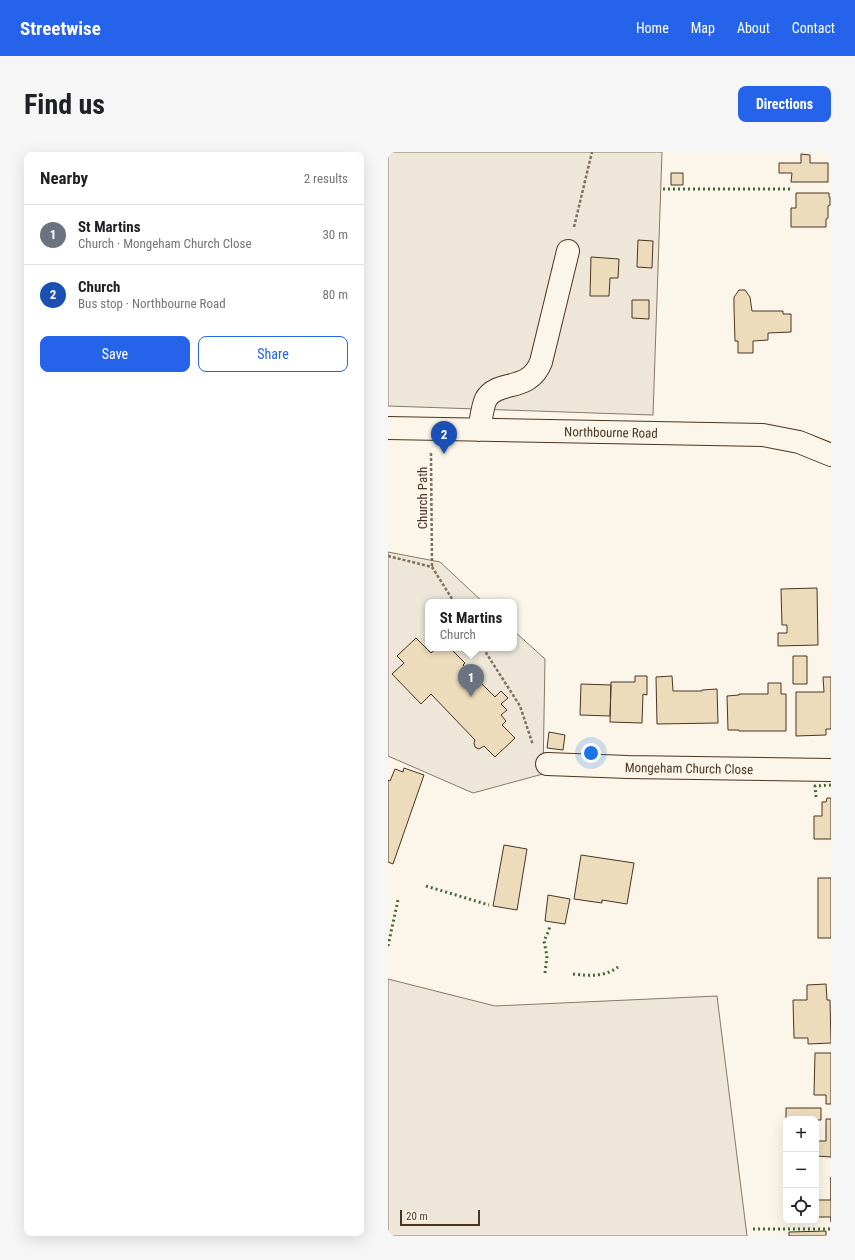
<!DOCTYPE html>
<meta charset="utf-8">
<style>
:root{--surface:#fff;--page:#f6f6f6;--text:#202124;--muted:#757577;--line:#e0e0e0;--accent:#2563eb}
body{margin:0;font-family:"Roboto Condensed",sans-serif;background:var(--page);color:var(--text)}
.controls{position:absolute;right:12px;bottom:12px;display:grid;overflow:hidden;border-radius:8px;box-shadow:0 4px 16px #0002}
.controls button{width:36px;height:36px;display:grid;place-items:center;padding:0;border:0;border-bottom:1px solid var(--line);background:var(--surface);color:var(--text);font:20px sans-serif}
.scale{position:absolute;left:12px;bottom:10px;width:80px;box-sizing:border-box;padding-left:4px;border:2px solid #4a3520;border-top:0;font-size:11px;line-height:14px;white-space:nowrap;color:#4a3520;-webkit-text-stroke:3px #fbf6e9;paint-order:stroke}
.you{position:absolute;left:203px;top:601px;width:14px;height:14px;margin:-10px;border:3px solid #fff;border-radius:50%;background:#1a73e8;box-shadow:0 0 0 6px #1a73e833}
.badge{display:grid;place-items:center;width:26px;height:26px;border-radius:50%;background:var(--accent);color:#fff;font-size:13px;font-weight:700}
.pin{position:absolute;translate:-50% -33px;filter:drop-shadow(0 1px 2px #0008)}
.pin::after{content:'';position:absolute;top:21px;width:14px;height:12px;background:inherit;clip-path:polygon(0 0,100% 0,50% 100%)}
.popup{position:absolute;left:37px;top:447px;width:92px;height:52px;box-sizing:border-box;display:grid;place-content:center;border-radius:8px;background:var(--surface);filter:drop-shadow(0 1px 3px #0005);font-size:13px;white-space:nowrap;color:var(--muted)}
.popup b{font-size:15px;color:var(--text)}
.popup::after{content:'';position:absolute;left:50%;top:100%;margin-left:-8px;border:8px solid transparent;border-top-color:var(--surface)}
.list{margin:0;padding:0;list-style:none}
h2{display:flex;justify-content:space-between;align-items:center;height:52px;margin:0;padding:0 16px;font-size:17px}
h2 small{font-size:13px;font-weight:400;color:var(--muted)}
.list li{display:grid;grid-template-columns:26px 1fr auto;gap:12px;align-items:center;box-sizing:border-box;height:60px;padding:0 16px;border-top:1px solid var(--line)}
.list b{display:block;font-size:15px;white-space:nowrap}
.list p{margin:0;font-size:13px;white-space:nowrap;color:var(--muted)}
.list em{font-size:13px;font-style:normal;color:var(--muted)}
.actions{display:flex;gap:8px;padding:12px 16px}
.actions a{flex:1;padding:9px 0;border:1px solid var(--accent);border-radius:8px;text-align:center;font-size:14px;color:var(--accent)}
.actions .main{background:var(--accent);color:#fff}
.icon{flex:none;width:22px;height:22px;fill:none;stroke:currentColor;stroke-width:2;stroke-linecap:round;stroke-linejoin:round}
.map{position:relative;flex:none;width:443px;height:1084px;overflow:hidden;border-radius:8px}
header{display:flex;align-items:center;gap:24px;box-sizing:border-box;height:56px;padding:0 20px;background:var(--accent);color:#fff}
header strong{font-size:19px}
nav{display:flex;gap:22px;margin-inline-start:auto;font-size:14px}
.intro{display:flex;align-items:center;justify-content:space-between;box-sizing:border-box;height:96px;padding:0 24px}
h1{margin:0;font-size:28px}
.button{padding:10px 18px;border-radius:8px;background:var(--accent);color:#fff;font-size:14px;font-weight:700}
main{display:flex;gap:24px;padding:0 24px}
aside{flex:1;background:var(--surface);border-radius:8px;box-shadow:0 4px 16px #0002}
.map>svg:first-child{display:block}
.green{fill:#ede6d9;stroke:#887966}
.building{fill:#ecdcbc;stroke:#4a3520}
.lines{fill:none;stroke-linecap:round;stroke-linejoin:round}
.minor-casing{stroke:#4a3520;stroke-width:24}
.path{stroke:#7f6f5c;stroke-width:2.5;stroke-dasharray:3 2;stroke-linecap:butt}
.minor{stroke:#fbf6e9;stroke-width:22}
.hedge{stroke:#436837;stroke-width:3;stroke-dasharray:2 3;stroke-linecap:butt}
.labels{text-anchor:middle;stroke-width:3;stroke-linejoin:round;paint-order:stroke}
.street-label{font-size:13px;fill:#4a3520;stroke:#fbf6e9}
</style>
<header>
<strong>Streetwise</strong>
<nav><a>Home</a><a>Map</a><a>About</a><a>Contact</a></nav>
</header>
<div class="intro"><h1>Find us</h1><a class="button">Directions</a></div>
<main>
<aside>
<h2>Nearby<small>2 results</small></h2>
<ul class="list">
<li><span class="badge" style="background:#6b7280">1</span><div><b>St Martins</b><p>Church · Mongeham Church Close</p></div><em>30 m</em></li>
<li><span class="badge" style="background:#1a4fb4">2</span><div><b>Church</b><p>Bus stop · Northbourne Road</p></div><em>80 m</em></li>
</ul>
<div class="actions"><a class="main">Save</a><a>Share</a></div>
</aside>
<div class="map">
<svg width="443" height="1084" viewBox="0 0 443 1084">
<rect width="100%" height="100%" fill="#fbf6e9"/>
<path class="green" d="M0,0H274L265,263L0,254Z
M0,400L52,410L95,450H40V496H126V479L157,507L155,622L85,641L0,604Z
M0,827L107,854L329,844L359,1084H0Z"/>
<path class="building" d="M413,2L422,3V11H440V30H403L404,21H391V11H413Z
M283,21H295V33H283Z
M408,41H441V45H442V53L440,54V66L438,67V75H403V56H408Z
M250,88L265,89L264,116L249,115Z
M203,105L231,107L230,126H222L221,144H202Z
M351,138H357L362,145L364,159H395V162H403V180L380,181V188L365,189V201H350V189H347L346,156V145Z
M244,148H261V167L244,166Z
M429,436L430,493L390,494V481H399V473H394L393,437Z
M28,486L43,501L49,496H62L77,511L75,513L107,545L113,539L120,546L113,552L119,558L113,563L118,569L114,573L127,586L107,605L96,594L91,597L87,595L86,591L87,588L43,542L33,552L4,522L16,511L9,504Z
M405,504H419V532H405Z
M247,524H259V543L255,542L254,571L222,570L223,530H247Z
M284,524L285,539H314V538L329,537L330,571L269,572L268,525Z
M435,525H443V577H438V583L408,584V540H436Z
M380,531H393V542H398V579H351V578H340L339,544L351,543V542H380Z
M193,532L223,533L222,564L192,563Z
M161,580L177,583L175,598L159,596Z
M16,616L36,623L5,712L0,710V628L2,629L7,617L15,620Z
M439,646H443V687H426V664H434V650H438Z
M116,693L139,697L129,758L105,754Z
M193,703L246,711L239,752L214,748V751L186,747Z
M430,726H443V786H430Z
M160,743L182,747L177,772L157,769Z
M438,832L439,848H442L443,891L420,892V886H406L405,848H419V833Z
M427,901H443V952H438V943H426Z
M398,956H433V968H398Z
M438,967H443V1005L428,1004V989H438Z
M443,1025V1070V1065H428V1048H443Z
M438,1079V1084H401V1080Z"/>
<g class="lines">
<defs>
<path id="minor" d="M0,276L375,283L411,290L443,303
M91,278C93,269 94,255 98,247C110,227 141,241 153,210L180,99
M159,612L240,615L443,618"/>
</defs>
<use href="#minor" class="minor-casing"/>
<path class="path" d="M186,75L204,0
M43,301L44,415
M0,404L44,415L66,450
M95,496L132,554L145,593"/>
<use href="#minor" class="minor"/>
<path class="hedge" d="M275,37H405
M428,645L427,634L443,633
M38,734L101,753
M0,794L10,748
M157,821L159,804L156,789L161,778L162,773
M185,822C202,824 216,825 230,815
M365,1077H443"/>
</g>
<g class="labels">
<g class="street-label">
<text transform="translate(223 280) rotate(1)" y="5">Northbourne Road</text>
<text transform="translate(34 346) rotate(-90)" y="5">Church Path</text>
<text transform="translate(301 616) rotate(1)" y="5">Mongeham Church Close</text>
</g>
</g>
</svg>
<div class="controls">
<button>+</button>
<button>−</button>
<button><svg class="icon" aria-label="locate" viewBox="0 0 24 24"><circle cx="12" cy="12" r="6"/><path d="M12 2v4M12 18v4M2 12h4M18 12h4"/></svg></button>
</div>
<div class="scale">20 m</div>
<div class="you"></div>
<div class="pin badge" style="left:83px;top:545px;background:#6b7280">1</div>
<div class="popup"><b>St Martins</b>Church</div>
<div class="pin badge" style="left:56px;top:302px;background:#1a4fb4">2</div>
</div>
</main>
